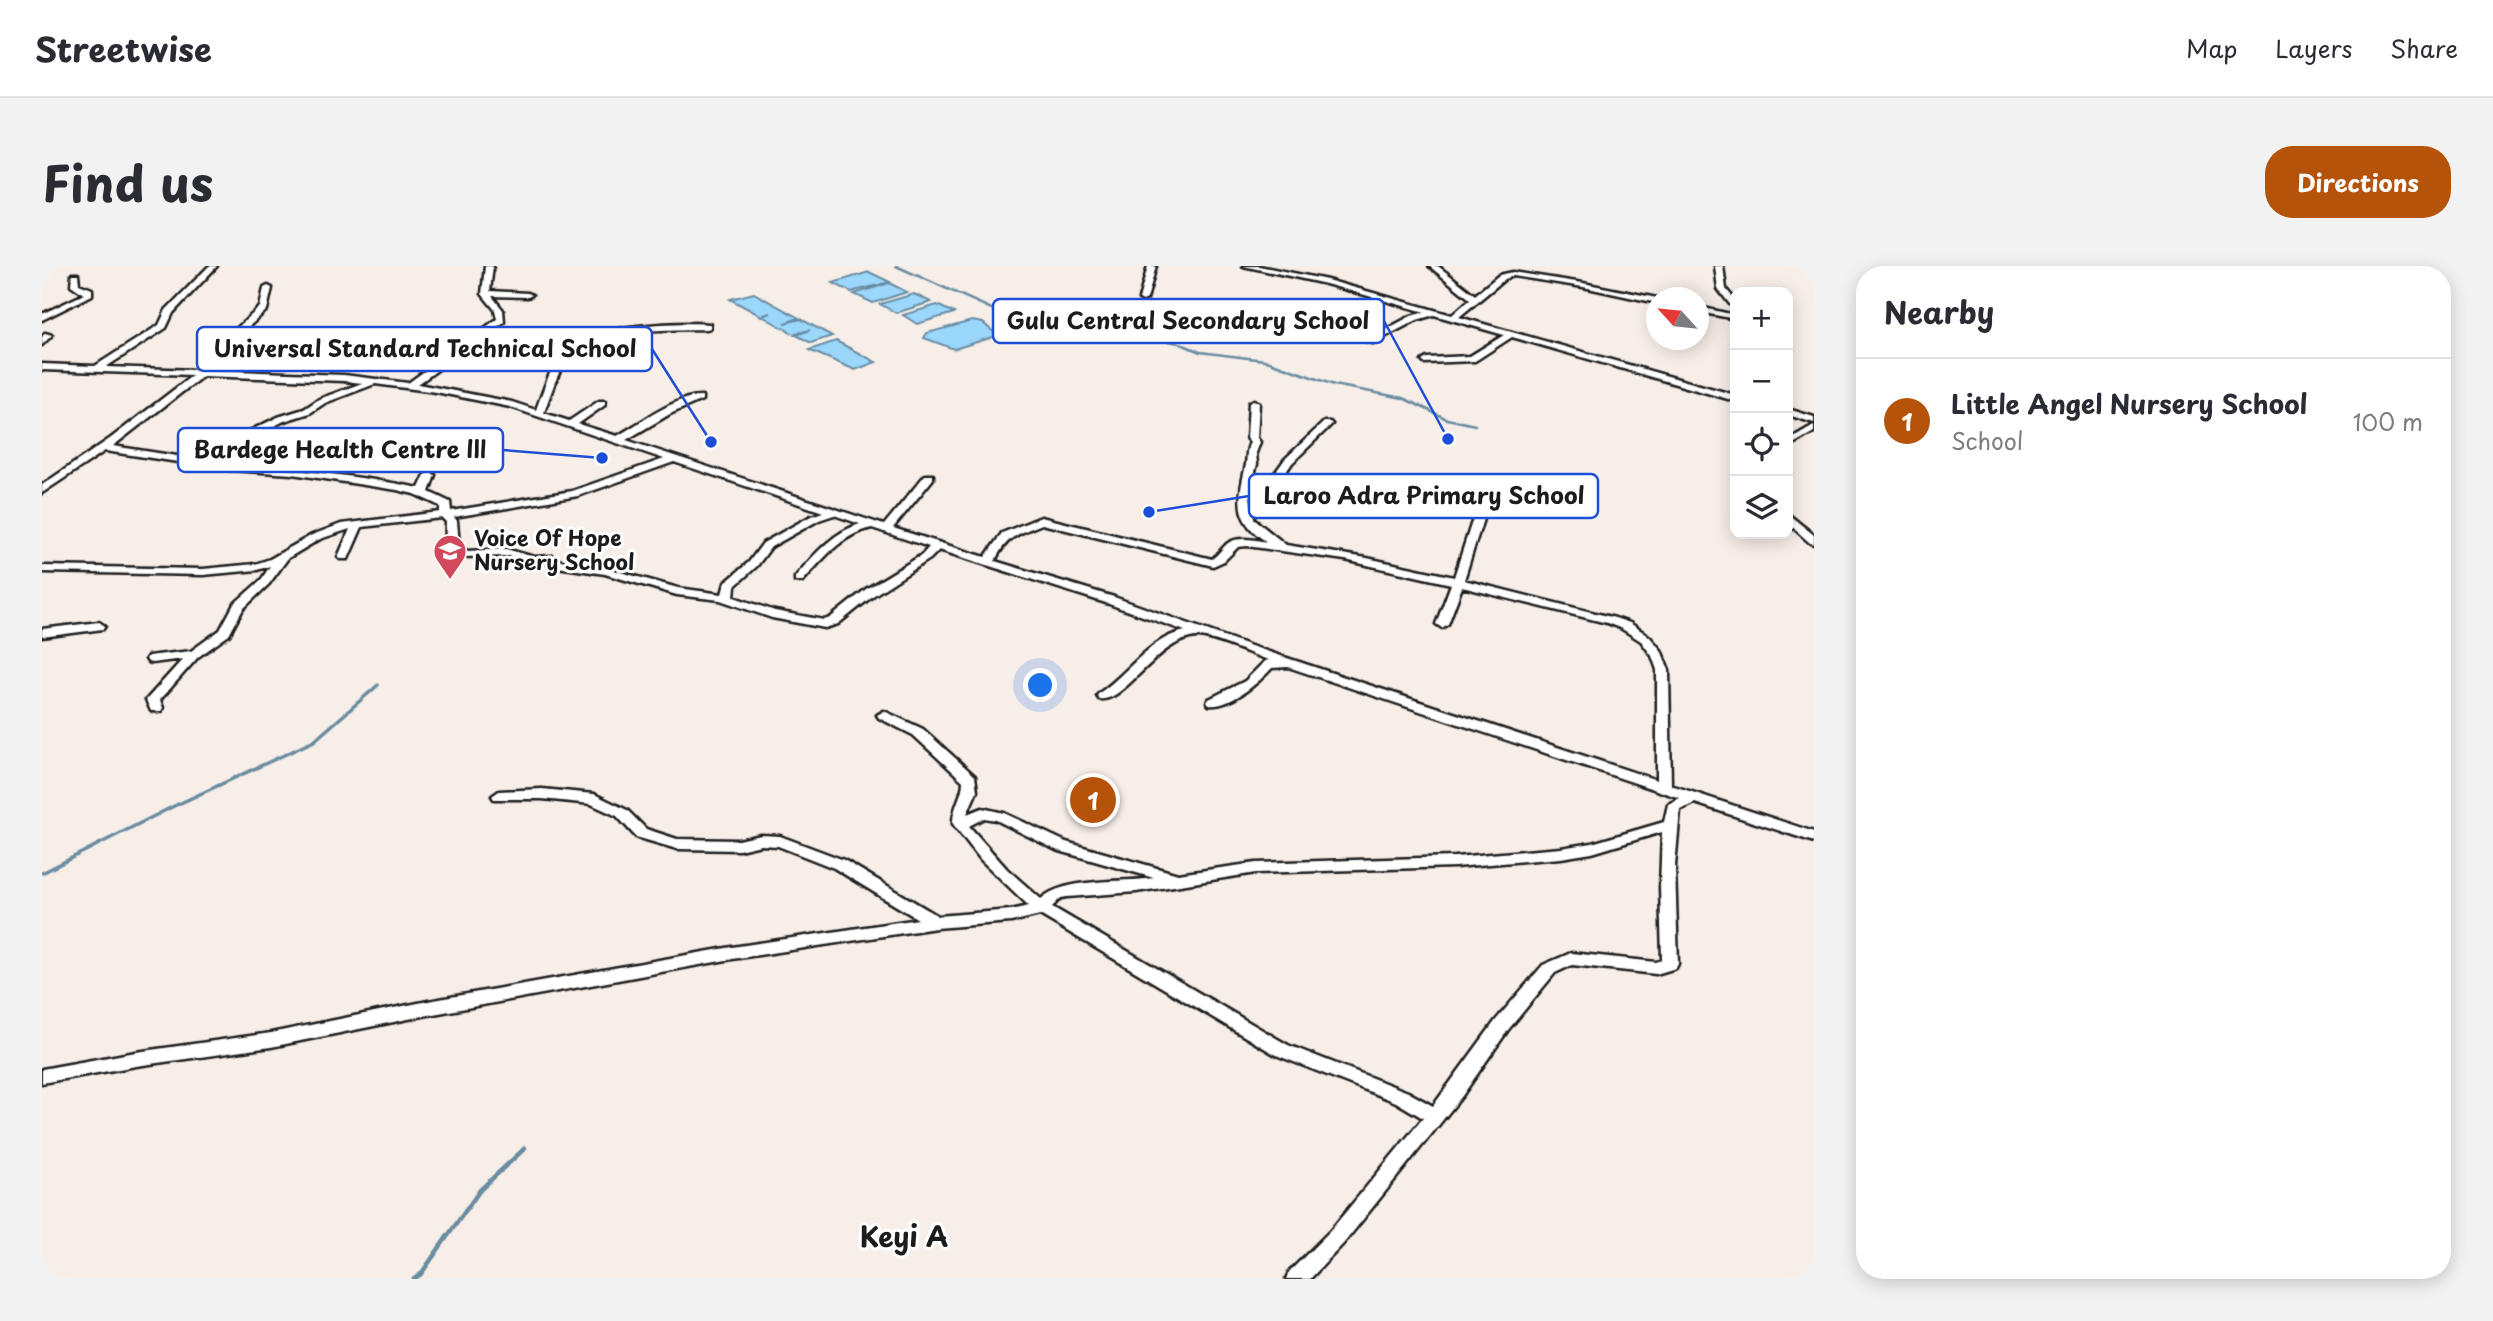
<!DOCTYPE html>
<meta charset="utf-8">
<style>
:root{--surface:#fff;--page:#f2f2f3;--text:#2b2b33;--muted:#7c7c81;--line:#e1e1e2;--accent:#b45309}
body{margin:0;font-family:"Playpen Sans",sans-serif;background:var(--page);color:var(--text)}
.controls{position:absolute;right:21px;top:21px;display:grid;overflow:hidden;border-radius:14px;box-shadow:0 4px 18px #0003}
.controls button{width:63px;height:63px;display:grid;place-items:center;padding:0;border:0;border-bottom:2px solid var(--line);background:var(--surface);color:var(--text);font:35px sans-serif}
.compass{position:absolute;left:1604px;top:21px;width:63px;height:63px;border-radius:50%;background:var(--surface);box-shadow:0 4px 18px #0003;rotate:297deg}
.you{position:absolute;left:999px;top:420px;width:24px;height:24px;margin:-18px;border:5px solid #fff;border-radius:50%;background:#1a73e8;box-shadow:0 0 0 10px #1a73e833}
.badge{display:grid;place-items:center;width:46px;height:46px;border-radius:50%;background:var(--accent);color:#fff;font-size:23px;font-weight:700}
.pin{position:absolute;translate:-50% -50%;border:4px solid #fff;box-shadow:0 2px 7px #0006}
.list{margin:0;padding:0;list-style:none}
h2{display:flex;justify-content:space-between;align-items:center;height:91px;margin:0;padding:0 28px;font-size:30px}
h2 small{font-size:23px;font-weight:400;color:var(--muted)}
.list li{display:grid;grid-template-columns:46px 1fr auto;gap:21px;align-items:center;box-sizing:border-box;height:126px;padding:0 28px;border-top:2px solid var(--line)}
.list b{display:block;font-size:26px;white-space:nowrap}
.list p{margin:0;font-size:23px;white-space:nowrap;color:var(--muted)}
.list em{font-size:23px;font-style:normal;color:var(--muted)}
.icon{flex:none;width:38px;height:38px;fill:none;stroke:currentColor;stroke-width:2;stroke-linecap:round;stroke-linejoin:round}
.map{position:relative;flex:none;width:1772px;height:1013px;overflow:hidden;border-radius:28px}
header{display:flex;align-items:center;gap:42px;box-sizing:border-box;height:98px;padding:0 35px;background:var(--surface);border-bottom:2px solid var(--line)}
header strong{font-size:33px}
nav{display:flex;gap:38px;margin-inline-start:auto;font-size:24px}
.intro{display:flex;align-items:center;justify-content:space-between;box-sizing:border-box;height:168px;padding:0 42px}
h1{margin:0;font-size:49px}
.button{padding:18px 32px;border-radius:28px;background:var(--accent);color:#fff;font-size:24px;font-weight:700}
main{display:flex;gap:42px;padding:0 42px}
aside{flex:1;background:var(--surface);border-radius:28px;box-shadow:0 4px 18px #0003}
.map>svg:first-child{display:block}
.water{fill:#9bd6fb;stroke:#688ca2;stroke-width:2}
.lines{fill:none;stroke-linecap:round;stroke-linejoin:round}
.stream-far2{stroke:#688ca2;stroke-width:2.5}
.stream-far1{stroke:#688ca2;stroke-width:3.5}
.stream{stroke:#688ca2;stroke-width:4.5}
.minor-casing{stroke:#1c1c1c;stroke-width:5}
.minor{fill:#fff;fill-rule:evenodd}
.labels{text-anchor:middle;stroke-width:6;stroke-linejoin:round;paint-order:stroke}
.poi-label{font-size:21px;font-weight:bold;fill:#1c1c1c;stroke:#fff;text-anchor:start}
.near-quarter-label{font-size:28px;font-weight:bold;fill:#1c1c1c;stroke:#fff}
.leader{fill:none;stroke:#1d4ed8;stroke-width:2.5}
.callout-dot{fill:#1d4ed8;stroke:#fff;stroke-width:2.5}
.callout{fill:#fff;stroke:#1d4ed8;stroke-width:2.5}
.callout-label{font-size:23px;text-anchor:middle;font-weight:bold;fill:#1c1c1c}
</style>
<header>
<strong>Streetwise</strong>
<nav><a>Map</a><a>Layers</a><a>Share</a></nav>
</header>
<div class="intro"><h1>Find us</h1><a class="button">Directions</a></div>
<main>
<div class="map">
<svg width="1772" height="1013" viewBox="0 0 1772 1013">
<rect width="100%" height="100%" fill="#f8eee8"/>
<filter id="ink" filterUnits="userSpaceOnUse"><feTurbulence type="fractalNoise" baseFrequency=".0143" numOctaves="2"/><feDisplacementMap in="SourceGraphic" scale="14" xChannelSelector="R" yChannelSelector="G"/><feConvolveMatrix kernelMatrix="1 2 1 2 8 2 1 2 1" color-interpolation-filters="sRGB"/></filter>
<g filter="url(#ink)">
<path class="water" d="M827,6L848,16L809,26L791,17Z
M847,17L865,26L831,37L812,28Z
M712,27L757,52L743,57L759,53L790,70L769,77L754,69L768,64L752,68L720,50L728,47L719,50L688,33Z
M872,28L889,36L854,47L838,38Z
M895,39L912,47L875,58L861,49Z
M930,55L941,57L954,68L951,71L912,83L882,72L885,67Z
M794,75L834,96L813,104L767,84Z"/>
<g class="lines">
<path class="stream-far2" d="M854,0L992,62L1110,72L1137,77L1158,86L1222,94L1292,119L1361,132L1405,153L1433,159"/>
<path class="stream-far1" d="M0,607L130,541L272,475L336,419"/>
<path class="stream" d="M372,1013L379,1008L438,924L483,882"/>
<defs>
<path id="minor" d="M167,0H175L131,47L124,62L64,101L156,104L160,94L218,41L222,22L226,20L230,22L225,44L167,97L165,104L302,109L366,117L455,53L453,44L440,28L443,0H451L448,25L486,27L490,29L486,31L450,30L461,44L462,56L376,118L470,136L494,144C501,125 513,88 528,76C550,60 640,55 668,58V62L665,63C636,64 551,62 532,82C519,96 508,129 502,147L527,155L557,135H563V139L536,158L575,170C597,158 635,129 660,130V134L628,148L584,174L842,259L883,209H891V213L851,262L943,291L960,267L999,251L1170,293C1176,289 1180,282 1186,277C1197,270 1213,274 1225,276C1194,256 1195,236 1203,203C1206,193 1203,186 1208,176L1205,172L1207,137L1212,134L1217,137L1215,172L1218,176L1214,187L1215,198L1209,222L1227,215L1243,193L1282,156H1288L1290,158L1250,197L1235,219L1208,228L1210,246L1213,254L1244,279L1325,292L1412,311L1436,237L1433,225L1426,219L1427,217H1435L1443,224L1446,237L1422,314L1573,352L1588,357L1607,370L1619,384L1627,404L1629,519L1772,566V576L1653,537L1638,544L1633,600L1636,698L1634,702L1614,708L1530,699L1513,707L1466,764L1420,830L1302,977L1268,1013H1244L1247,1006L1288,965L1381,852L1354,836L1234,789L998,649L969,656L894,662L690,693L386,749L229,781L94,800L0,817V803L94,786L229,767L386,735L690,681L876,653L792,602L736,580L719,579L697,584L635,583L594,571L575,550L549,538L500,533H452L450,530L457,525L500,523L552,528L585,544L604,563L635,573L697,574L719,569L738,570L802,594L896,650L969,644L987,640L939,594L911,558C910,542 921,530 921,515L871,469L837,452L835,449L842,445L881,463L933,510L935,525L925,548L940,542L962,547L1024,576L1136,608L1214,597L1413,591L1519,582L1550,577L1622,556L1626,538L1638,532L1246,401L1230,402C1217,416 1188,442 1167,439L1165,436L1167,433L1203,415L1223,395L1227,394C1210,389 1169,370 1155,371C1115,373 1083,438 1057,433L1055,430L1057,427C1086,408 1107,372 1143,365L1064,337L897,284L888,293L832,329L796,358L783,362L730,352L678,334L635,329L563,308L515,301L508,297H490L467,290L419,291C403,284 403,271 404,256L400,252L320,261L306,293H298L296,291L308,263L278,273L246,292L227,318L201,343L187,369L156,391L118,434L121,442L119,445H109L104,434L141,393L110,397L106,396L104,393L106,390L149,385L178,364L192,338L219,314L228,300L215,304L161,309L0,306V300L161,303L213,298L228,293L270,269L299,258L398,246V240L372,228L355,224L250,208L189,204L63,185L0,227V219L69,172L151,109L0,104V98L53,100L117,59L124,44ZM161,110L302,115L320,117L277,133L262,143L236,151L193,172L135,190L71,180ZM333,118L394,126L468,141L622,193L530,225L409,245L408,236L387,226L393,209L388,206L383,209L377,222C301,206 224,203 147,192L201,176L242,155L268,147L283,137ZM632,196L781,246L769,250L721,277L707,296L683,317L680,328L636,322L564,302L519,295L511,290L492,291L464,283L425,285L417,279L415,255L412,251L536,230ZM792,249L818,258C790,267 772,289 753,311V315H761C781,293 800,268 830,262L887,281L880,289L824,323L788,352L782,354L733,345L692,331L693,320L715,300L729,281L777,254ZM1000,258L1171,300L1182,295L1196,281L1205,280L1303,294L1409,318L1394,358L1400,362L1406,358L1420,321L1565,357L1580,363L1599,375L1610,390L1615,404V514L1212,381L1072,331L953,295C965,270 976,268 1000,258ZM942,552L954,554L1014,584L1112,612C1079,617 1023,611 999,633L965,603L927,560ZM1620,566L1618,620L1620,694L1614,696L1529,687L1501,699L1454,754L1391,840L1366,826L1246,779L1010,641L1019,632L1025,631L1094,626L1214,607L1413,601L1519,592L1550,587Z
M1106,0H1114L1105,33L1101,35L1097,33Z
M1201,0H1217L1285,14L1410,49L1428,33L1387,0H1396L1433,29L1457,9L1471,6L1541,17L1615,32V37L1541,21L1471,10L1463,13L1417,51L1693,129V135L1470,71L1433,95L1382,97L1380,95L1385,92L1428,90L1462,69L1392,49L1375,54L1331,77L1267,59L1271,56L1315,65L1328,72L1369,50L1383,46L1284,18Z
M1673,0H1681L1684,23L1693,34V41H1690L1676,23Z
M30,8H36L37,18L50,23V29L0,54V48L42,28L29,19Z
M1657,41L1693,49V53L1657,46Z
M3,67L10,69L0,79V71Z
M1746,143L1772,151V157L1746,149Z
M1772,159V166L1746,181V174Z
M1746,248L1772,269V278L1768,277L1746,257Z
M57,356L63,360L61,363L0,371V363Z"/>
</defs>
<use href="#minor" class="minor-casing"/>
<use href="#minor" class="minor"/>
</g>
</g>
<defs>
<symbol id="school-pin" viewBox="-11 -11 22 30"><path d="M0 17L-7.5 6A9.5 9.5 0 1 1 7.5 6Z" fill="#d1495b" stroke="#fff"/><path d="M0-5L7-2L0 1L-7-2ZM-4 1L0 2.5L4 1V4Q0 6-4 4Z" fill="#fff"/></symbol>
</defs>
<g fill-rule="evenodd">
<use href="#school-pin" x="389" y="266" width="38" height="52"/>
</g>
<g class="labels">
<g class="poi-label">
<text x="432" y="280">Voice Of Hope<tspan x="432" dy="24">Nursery School</tspan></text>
</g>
<g class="near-quarter-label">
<text x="862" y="981">Keyi A</text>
</g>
</g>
<path class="leader" d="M1406 173L1342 55M669 176L610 83M560 192L461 184M1107 246L1207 230"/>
<g class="callout-dot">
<circle cx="1406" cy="173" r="7"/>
<circle cx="669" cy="176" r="7"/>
<circle cx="560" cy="192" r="7"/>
<circle cx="1107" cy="246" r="7"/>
</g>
<g class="callout">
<rect x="951" y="33" width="391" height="44" rx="7"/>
<rect x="155" y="61" width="455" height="44" rx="7"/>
<rect x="136" y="162" width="325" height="44" rx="7"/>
<rect x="1207" y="208" width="349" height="44" rx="7"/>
</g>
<g class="callout-label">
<text x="1146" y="63">Gulu Central Secondary School</text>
<text x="383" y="91">Universal Standard Technical School</text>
<text x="298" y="192">Bardege Health Centre lll</text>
<text x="1382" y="238">Laroo Adra Primary School</text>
</g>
</svg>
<div class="controls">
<button>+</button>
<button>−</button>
<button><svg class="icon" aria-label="locate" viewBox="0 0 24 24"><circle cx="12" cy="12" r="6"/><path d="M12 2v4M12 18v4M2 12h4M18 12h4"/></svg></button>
<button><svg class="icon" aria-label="layers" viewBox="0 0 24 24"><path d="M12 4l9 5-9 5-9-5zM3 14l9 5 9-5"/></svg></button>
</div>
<svg class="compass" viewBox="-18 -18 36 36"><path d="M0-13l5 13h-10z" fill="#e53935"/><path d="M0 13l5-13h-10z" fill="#7c7c81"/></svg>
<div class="you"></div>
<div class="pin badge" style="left:1051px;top:534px">1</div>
</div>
<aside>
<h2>Nearby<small></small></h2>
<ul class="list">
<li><span class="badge">1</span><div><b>Little Angel Nursery School</b><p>School</p></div><em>100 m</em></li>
</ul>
</aside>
</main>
